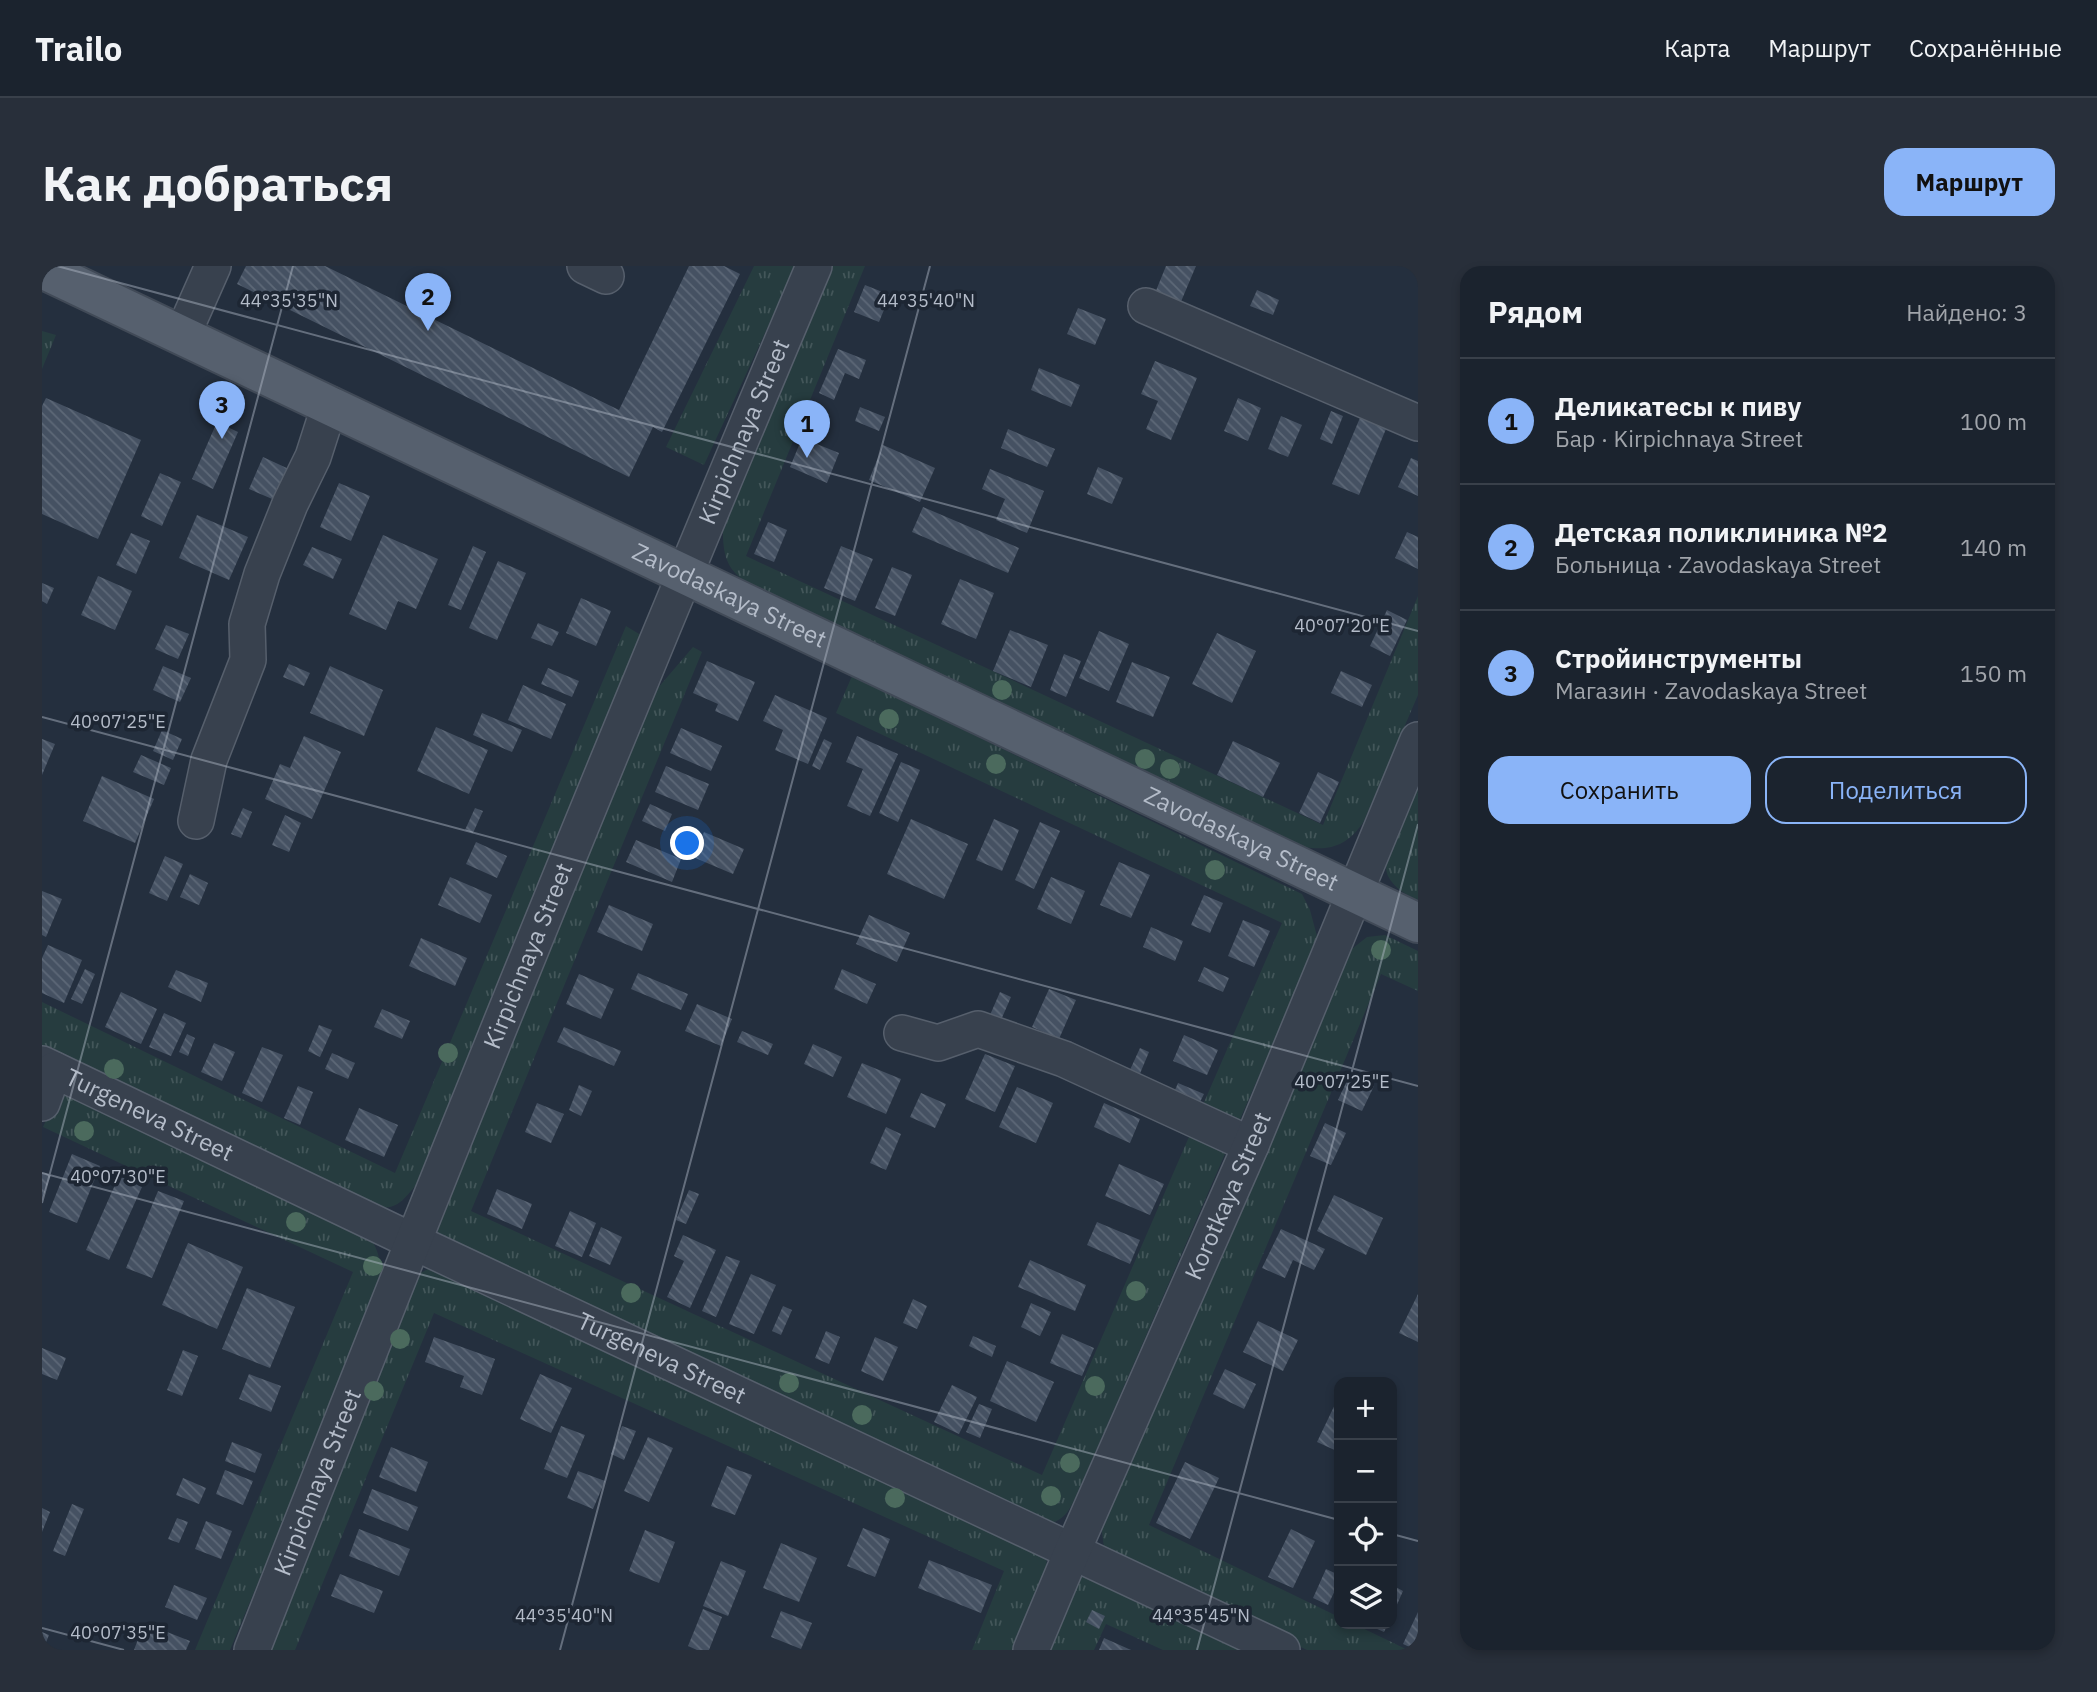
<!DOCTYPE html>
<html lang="ru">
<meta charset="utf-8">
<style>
:root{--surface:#1b232e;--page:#282f3a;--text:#f1f3f6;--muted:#a0a4aa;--line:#39404a;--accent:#8ab4f8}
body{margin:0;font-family:"IBM Plex Sans",sans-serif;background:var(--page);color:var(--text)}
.controls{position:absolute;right:21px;bottom:21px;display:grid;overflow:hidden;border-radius:14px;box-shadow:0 4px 10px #0003}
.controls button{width:63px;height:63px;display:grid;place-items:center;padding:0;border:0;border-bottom:2px solid var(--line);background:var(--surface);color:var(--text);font:35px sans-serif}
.you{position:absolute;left:646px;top:578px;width:24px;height:24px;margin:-18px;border:5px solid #fff;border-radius:50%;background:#1a73e8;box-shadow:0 0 0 10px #1a73e833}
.badge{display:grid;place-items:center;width:46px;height:46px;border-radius:50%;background:var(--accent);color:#111;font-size:23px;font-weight:700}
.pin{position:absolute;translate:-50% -58px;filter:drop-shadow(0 2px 4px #0008)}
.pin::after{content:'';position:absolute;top:37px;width:24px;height:21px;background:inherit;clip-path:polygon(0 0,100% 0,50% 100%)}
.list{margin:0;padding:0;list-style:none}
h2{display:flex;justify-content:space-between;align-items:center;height:91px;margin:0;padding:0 28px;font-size:30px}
h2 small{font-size:23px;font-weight:400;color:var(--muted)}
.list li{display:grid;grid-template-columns:46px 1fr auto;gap:21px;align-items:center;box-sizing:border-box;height:126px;padding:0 28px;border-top:2px solid var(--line)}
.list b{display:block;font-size:26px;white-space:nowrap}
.list p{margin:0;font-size:23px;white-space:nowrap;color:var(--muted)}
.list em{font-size:23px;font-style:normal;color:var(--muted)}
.actions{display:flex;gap:14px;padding:21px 28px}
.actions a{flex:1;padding:16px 0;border:2px solid var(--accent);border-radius:21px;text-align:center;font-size:24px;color:var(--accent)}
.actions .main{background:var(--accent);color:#111}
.icon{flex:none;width:38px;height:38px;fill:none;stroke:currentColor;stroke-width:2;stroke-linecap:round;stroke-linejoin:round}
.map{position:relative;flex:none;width:1376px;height:1384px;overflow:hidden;border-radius:21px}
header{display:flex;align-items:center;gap:42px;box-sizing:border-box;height:98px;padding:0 35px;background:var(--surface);border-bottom:2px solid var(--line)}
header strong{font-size:33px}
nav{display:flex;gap:38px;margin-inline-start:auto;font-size:24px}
.intro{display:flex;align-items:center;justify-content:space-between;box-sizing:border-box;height:168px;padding:0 42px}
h1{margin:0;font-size:49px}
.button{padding:18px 32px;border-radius:21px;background:var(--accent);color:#111;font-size:24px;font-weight:700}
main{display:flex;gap:42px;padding:0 42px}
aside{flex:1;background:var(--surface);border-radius:21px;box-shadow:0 4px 10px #0003}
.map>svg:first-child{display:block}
.grass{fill:url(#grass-tufts)}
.building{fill:url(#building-back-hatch)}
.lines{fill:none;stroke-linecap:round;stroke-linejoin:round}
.minor-casing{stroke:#565f6c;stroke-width:38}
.major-casing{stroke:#414a57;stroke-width:42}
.minor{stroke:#38414e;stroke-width:35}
.major{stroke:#56606e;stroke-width:38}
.tree{fill:#4b6a5d}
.ticks{fill:none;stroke:#b4bcc9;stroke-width:2;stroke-opacity:0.45}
.labels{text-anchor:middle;stroke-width:7;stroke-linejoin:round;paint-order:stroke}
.street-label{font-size:24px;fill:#b4bcc9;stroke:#1d2633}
.ticks-label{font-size:18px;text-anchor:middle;fill:#b4bcc9;stroke:#1d2633;stroke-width:7;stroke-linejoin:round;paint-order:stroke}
</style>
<header>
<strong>Trailo</strong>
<nav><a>Карта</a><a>Маршрут</a><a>Сохранённые</a></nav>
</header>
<div class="intro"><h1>Как добраться</h1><a class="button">Маршрут</a></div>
<main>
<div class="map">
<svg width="1376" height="1384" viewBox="0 0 1376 1384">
<defs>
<pattern id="grass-tufts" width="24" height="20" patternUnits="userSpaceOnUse" patternTransform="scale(1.75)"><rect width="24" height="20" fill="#263c3f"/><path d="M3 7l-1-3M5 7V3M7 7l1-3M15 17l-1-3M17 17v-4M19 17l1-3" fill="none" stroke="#435659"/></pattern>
<pattern id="building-back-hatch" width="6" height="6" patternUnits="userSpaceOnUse" patternTransform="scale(1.75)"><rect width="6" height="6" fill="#455162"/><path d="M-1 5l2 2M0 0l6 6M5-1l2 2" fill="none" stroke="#5d6877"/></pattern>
</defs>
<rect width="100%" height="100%" fill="#242f3e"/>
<path class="grass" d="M712,0H754L662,199L624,181Z
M788,0H823L704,290L1281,559L1376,330V429L1321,557C1304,580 1289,585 1261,581L720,327C688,307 680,299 681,259Z
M0,65L14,69L0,103Z
M584,360L602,371L375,918C361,934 355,945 332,941L43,804L0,780V736L353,907Z
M651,381L660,386L429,945L1000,1209L1240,657L794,447L810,410L1260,628L1268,644L1276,674L1036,1226C1028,1242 1025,1254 1005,1258L401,974L396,967L395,952L609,430Z
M1376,509V634C1364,629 1352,622 1346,610C1336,591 1367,530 1376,509Z
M1343,669L1376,685V725L1339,708L1107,1259L1297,1351V1358H1312L1366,1384H1265L1069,1291L1062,1282L1059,1258L1301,690L1325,671Z
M19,821L329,973C339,989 339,1001 339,1020L188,1384H153L311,1006L1,861Z
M401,1002L1004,1289L1005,1301L973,1384H930L962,1305L392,1047L253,1384H218L374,1009L386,1003Z
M1042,1308L1214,1384H1121L1064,1358L1052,1384H1002L1030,1316Z"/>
<path class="building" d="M204,0H283L577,144L647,0H682L698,8L620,166L611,161L587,211L195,18Z
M1124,0H1154L1138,38L1113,27Z
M823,19L848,29L837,56L812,46Z
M1215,24L1237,34L1231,49L1208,40Z
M1036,42L1064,53L1053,79L1025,68Z
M796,83L824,94L817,113L803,107L792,134L777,127Z
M1113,95L1155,112L1129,174L1104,163L1116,135L1099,128Z
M997,102L1038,119L1029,141L989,124Z
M4,132L99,174L56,273L0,248V140Z
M1196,132L1219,142L1206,175L1182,165Z
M818,141L843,151L837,165L813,155Z
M1289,145L1301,150L1290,178L1278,173Z
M1320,147L1346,158L1317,229L1290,218Z
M1239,150L1260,159L1246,191L1226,183Z
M175,156L196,166L171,223L150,213Z
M966,163L1013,183L1005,201L959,182Z
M760,172L797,187L785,217L748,201Z
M841,179L893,202L878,236L827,214Z
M221,191L249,204L235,235L207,223Z
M1369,192L1376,195V230L1356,221Z
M1056,201L1081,212L1070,238L1045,228Z
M948,203L1002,225L985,267L954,254L963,233L940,223Z
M118,207L139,216L120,260L99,250Z
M297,217L328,230L309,275L278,261Z
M881,241L977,282L966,307L870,266Z
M155,249L206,271L187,314L137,292Z
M726,256L745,264L732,296L712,288Z
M1365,266L1376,271V303L1353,292Z
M89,267L108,275L94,308L74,299Z
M341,269L396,293L374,343L356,335L344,364L307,348Z
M431,280L444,286L419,344L406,339Z
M799,280L831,293L813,335L782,322Z
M270,281L300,293L291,313L261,299Z
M456,295L484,307L455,374L427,362Z
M850,301L870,309L853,350L833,342Z
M56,310L90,325L73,364L39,349Z
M918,313L952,327L934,373L899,358Z
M0,317L12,322L5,338L0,335Z
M539,332L569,345L554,380L524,367Z
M1345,344L1365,354L1348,390L1328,380Z
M496,357L517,366L510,380L489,372Z
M124,359L147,368L136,393L113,383Z
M968,364L1006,379L989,421L951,405Z
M1057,365L1087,378L1067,425L1037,412Z
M1175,367L1214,385L1190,437L1150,418Z
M1022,388L1039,395L1024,431L1008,424Z
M665,395L713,416L696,455L673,445L676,438L651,427Z
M1090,396L1128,411L1111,451L1074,436Z
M247,398L268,407L262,420L241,411Z
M121,400L149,412L138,436L111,424Z
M288,400L341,424L322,470L268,447Z
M506,402L537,415L530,431L499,418Z
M1299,405L1330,419L1320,441L1289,427Z
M481,419L524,438L509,473L466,454Z
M733,429L785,452L766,498L733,484L741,464L721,455Z
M440,447L480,464L470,486L431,469Z
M394,461L446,484L427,528L375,505Z
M639,462L680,480L669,505L628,487Z
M120,464L140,473L131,494L111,485Z
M262,470L299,486L270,553L223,533L238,498L248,502Z
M815,470L856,488L828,550L805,540L821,503L804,496Z
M0,473L13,478L0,509Z
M782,473L790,477L778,504L770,500Z
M1191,475L1238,497L1221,531L1175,509Z
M99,489L129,502L122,519L91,506Z
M859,496L878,504L856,556L837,547Z
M624,500L667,518L656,544L613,526Z
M1276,506L1297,516L1278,557L1257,547Z
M60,510L112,533L93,577L41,555Z
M608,538L630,548L623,565L600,555Z
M201,542L210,546L199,572L189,568Z
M433,542L441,545L431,567L423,564Z
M243,549L259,557L247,586L230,579Z
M869,553L926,578L902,633L845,608Z
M952,553L977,564L960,605L934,594Z
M998,556L1018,565L992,623L973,614Z
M662,566L702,583L691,608L651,591Z
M594,574L639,593L630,616L584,596Z
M434,576L465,590L455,612L424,598Z
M123,590L141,598L125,635L107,627Z
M1077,596L1108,609L1089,652L1058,639Z
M148,608L166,617L157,639L138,631Z
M408,611L450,629L438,657L396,639Z
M1009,611L1043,625L1029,658L995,643Z
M0,625L20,633L4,671L0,669Z
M1162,629L1181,637L1168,667L1149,659Z
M567,639L611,658L600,685L555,666Z
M827,649L868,667L855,696L814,678Z
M1201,654L1228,665L1212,701L1186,690Z
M1109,661L1141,675L1133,695L1101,681Z
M379,672L425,692L413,720L367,700Z
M6,679L40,694L22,737L0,727V692Z
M1162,701L1187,712L1181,726L1156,715Z
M43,703L53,708L40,738L29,733Z
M800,703L834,718L825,738L792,723Z
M134,704L166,717L159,736L126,721Z
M596,707L646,728L639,744L589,723Z
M537,708L572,723L559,753L524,738Z
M1007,723L1034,734L1017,773L990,761Z
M79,726L115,743L99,778L63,761Z
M958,726L969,731L959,754L948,749Z
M655,738L690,753L679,780L643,765Z
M340,743L368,755L360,773L332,761Z
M122,747L144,757L129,790L107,781Z
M277,759L290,764L278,791L266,785Z
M522,761L579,785L572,800L515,776Z
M700,765L731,778L726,789L695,776Z
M145,768L153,772L146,790L137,786Z
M1142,769L1176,784L1165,809L1131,795Z
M172,777L193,786L180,815L159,806Z
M771,778L800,791L791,811L762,798Z
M220,781L241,789L220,836L200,827Z
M1098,782L1107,786L1097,810L1087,806Z
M290,787L313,797L306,813L283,803Z
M943,788L973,800L953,846L923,833Z
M820,797L859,813L844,848L805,831Z
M1308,808L1332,820L1320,845L1296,834Z
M1136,817L1162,828L1155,842L1130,831Z
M537,819L550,825L539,850L527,844Z
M256,820L271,826L258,859L242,852Z
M975,821L1011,837L994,877L957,861Z
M879,827L904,838L893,862L868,851Z
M495,837L522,848L509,877L483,866Z
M1062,837L1098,853L1088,877L1052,861Z
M317,842L356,859L342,891L303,874Z
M1283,857L1304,867L1289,899L1268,890Z
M844,861L859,868L844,904L828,897Z
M30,888L58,900L35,957L7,946Z
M1077,898L1122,918L1108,949L1063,930Z
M0,906L9,909L0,934Z
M77,910L100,921L67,994L44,984Z
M455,923L490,938L480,963L445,948Z
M647,924L657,928L644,958L634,954Z
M116,925L142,935L110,1012L84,1002Z
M1292,929L1341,952L1324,989L1275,965Z
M528,945L554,957L540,991L513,980Z
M1055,956L1098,974L1088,998L1045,979Z
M559,961L580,971L568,999L547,990Z
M1239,963L1283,983L1272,1004L1251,994L1243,1012L1220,1002Z
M641,969L674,984L648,1042L625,1031L642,995L632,990Z
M146,977L201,1001L175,1063L120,1039Z
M684,990L698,995L674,1051L660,1045Z
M988,994L1044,1019L1033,1045L976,1021Z
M709,1008L734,1019L712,1068L687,1058Z
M205,1022L253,1041L228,1102L180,1083Z
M1376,1028V1076L1357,1067Z
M871,1033L885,1040L875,1063L861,1057Z
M989,1037L1009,1046L998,1070L979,1061Z
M741,1040L750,1044L739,1069L730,1065Z
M1216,1055L1256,1074L1241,1105L1201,1086Z
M784,1065L798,1071L787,1098L773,1092Z
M1020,1068L1052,1082L1040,1110L1008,1097Z
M931,1070L954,1080L950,1091L927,1080Z
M392,1071L453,1093L440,1129L418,1121L422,1110L383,1096Z
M833,1071L856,1081L841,1115L819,1105Z
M0,1082L24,1092L15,1114L0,1108Z
M141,1084L156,1090L140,1130L125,1124Z
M965,1095L1012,1116L994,1156L948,1135Z
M1183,1103L1214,1118L1202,1143L1171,1128Z
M207,1108L239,1120L229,1146L197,1133Z
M498,1108L530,1122L509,1167L478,1153Z
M910,1119L935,1131L917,1168L892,1156Z
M1297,1130V1186L1275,1176Z
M937,1138L950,1143L938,1172L924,1166Z
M519,1160L543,1169L525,1212L502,1203Z
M580,1160L594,1165L582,1194L569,1188Z
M606,1171L631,1182L607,1236L582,1225Z
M190,1176L220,1188L213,1207L183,1195Z
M349,1181L386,1196L374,1226L337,1211Z
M1143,1196L1177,1212L1148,1273L1114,1257Z
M685,1200L710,1209L693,1249L669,1240Z
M183,1204L211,1215L201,1239L174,1228Z
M536,1205L563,1215L551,1243L525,1232Z
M141,1212L164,1222L157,1238L134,1229Z
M330,1223L376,1241L366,1265L321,1247Z
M30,1238L42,1243L23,1290L11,1285Z
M0,1242L8,1246L0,1266Z
M135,1252L146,1256L137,1277L126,1273Z
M164,1255L190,1265L179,1293L153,1283Z
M821,1262L848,1273L833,1311L805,1300Z
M317,1263L368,1283L357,1310L307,1290Z
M1249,1263L1273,1275L1251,1322L1226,1311Z
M603,1264L633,1276L617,1317L587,1305Z
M739,1277L775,1292L757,1336L721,1322Z
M887,1294L950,1319L939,1347L876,1322Z
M679,1295L704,1305L686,1350L661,1340Z
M1284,1303L1297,1309V1316L1286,1339L1271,1332Z
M298,1308L341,1325L332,1347L289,1330Z
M132,1319L165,1332L155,1354L123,1341Z
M1350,1319L1361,1325L1350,1350Z
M661,1343L680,1351L667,1384H655L646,1380Z
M1050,1344L1063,1350L1057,1363L1044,1356Z
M739,1345L770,1357L759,1383L729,1371Z
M1376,1346V1384H1374L1361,1378Z
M102,1357L148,1375L144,1384H92Z
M1324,1358H1346L1342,1366Z
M0,1366L7,1369L1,1384H0Z
M1062,1372L1089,1384H1057Z"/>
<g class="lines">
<defs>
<g id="minor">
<path d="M543,0L564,10"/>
<path d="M1104,40L1376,157"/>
<path d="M140,70L171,0"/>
<path d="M154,555L167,494L206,394L205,358L220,308L248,238L271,191L288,138"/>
<path d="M860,767L896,777L936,763L1022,793L1209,879"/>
<path id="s1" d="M0,798L370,975L1240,1384"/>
<path d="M0,837L12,804"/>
<path id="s2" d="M210,1384C391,920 578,459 772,0"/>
<path id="s3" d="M989,1384L1030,1286L1209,879L1376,474"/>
</g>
<g id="major">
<path id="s4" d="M0,3L1376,657"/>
</g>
</defs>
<use href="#minor" class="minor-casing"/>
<use href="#major" class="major-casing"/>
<use href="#minor" class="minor"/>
<use href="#major" class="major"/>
</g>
<g class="tree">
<circle cx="960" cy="424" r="10"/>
<circle cx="847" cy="453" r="10"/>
<circle cx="1103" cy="493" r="10"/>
<circle cx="954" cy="498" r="10"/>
<circle cx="1128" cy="503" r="10"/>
<circle cx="1173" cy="604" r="10"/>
<circle cx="1339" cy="684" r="10"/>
<circle cx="406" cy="787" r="10"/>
<circle cx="72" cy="803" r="10"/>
<circle cx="42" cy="865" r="10"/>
<circle cx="254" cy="956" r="10"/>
<circle cx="331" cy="1000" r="10"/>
<circle cx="1094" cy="1025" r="10"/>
<circle cx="589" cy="1027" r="10"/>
<circle cx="358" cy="1073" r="10"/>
<circle cx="747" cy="1117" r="10"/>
<circle cx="1053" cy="1120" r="10"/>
<circle cx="332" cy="1125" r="10"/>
<circle cx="820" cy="1149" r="10"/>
<circle cx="1028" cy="1197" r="10"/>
<circle cx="1009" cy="1230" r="10"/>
<circle cx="853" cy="1232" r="10"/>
</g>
<path class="ticks" d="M15,0L1376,365M0,451L1376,820M0,907L1297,1254M0,937L251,0M1350,1268L1376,1275M0,1362L82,1384M518,1384L888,0M1155,1384L1376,558"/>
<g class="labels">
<g class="street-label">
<text dy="8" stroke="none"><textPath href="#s2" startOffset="1314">Kirpichnaya Street</textPath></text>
<text dy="8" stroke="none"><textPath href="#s4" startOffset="761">Zavodaskaya Street</textPath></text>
<text dy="8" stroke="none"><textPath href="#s4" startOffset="1328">Zavodaskaya Street</textPath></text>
<text dy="8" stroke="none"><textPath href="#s2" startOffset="747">Kirpichnaya Street</textPath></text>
<text dy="8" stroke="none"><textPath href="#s1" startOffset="119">Turgeneva Street</textPath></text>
<text dy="8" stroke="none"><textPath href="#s3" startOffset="495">Korotkaya Street</textPath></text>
<text dy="8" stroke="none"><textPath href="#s1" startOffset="686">Turgeneva Street</textPath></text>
<text dy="8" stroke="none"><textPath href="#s2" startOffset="180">Kirpichnaya Street</textPath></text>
</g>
</g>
<g class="ticks-label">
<text x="247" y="41">44°35'35"N</text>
<text x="884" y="41">44°35'40"N</text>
<text x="1300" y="366">40°07'20"E</text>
<text x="76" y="462">40°07'25"E</text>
<text x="1300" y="822">40°07'25"E</text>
<text x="76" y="917">40°07'30"E</text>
<text x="522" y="1356">44°35'40"N</text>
<text x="1159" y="1356">44°35'45"N</text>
<text x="76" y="1373">40°07'35"E</text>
</g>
</svg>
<div class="controls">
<button>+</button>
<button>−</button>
<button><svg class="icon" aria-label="locate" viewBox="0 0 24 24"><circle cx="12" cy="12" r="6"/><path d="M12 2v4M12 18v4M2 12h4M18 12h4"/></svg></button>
<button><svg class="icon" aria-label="layers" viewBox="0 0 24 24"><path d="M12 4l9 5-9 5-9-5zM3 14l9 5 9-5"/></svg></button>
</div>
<div class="you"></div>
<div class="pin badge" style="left:765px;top:192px">1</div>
<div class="pin badge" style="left:386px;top:65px">2</div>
<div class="pin badge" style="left:180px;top:173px">3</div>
</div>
<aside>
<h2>Рядом<small>Найдено: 3</small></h2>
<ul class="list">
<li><span class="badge">1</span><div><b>Деликатесы к пиву</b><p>Бар · Kirpichnaya Street</p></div><em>100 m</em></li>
<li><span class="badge">2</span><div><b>Детская поликлиника №2</b><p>Больница · Zavodaskaya Street</p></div><em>140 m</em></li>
<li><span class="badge">3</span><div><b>Стройинструменты</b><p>Магазин · Zavodaskaya Street</p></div><em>150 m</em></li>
</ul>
<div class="actions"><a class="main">Сохранить</a><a>Поделиться</a></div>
</aside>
</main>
